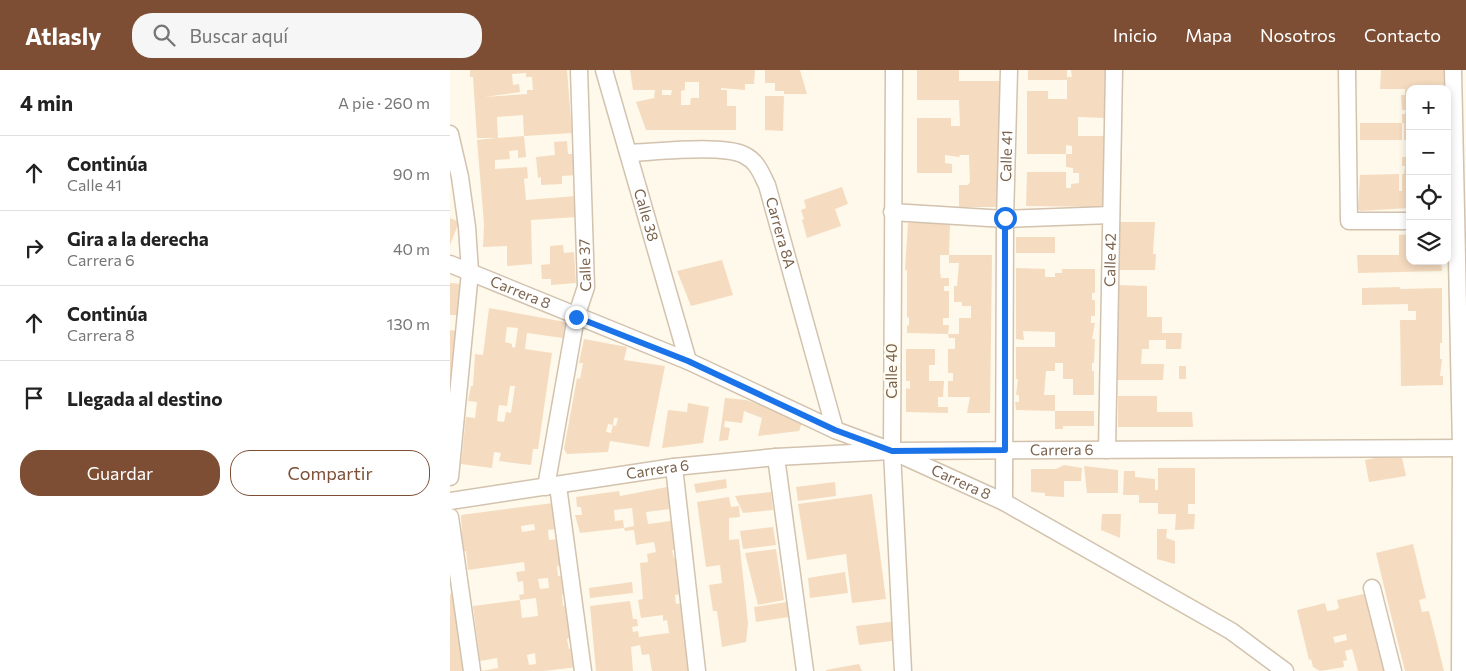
<!DOCTYPE html>
<html lang="es">
<meta charset="utf-8">
<style>
:root{--surface:#fff;--page:#f6f6f6;--text:#222;--muted:#767676;--line:#e0e0e0;--accent:#7d4e34}
body{margin:0;font-family:Commissioner,sans-serif;background:var(--page);color:var(--text)}
.controls{position:absolute;right:15px;top:15px;display:grid;overflow:hidden;border-radius:10px;box-shadow:0 2px 8px #0003}
.controls button{width:45px;height:45px;display:grid;place-items:center;padding:0;border:0;border-bottom:1px solid var(--line);background:var(--surface);color:var(--text);font:25px sans-serif}
.stop{position:absolute;width:15px;height:15px;margin:-11px;border:4px solid #1a73e8;border-radius:50%;background:#fff}
.stop.end{background:#1a73e8;border-color:#fff;box-shadow:0 1px 5px #0008}
.list{margin:0;padding:0;list-style:none}
h2{display:flex;justify-content:space-between;align-items:center;height:65px;margin:0;padding:0 20px;font-size:21px}
h2 small{font-size:16px;font-weight:400;color:var(--muted)}
.list li{display:grid;grid-template-columns:32px 1fr auto;gap:15px;align-items:center;box-sizing:border-box;height:75px;padding:0 20px;border-top:1px solid var(--line)}
.list b{display:block;font-size:19px;white-space:nowrap}
.list p{margin:0;font-size:16px;white-space:nowrap;color:var(--muted)}
.list em{font-size:16px;font-style:normal;color:var(--muted)}
.actions{display:flex;gap:10px;padding:15px 20px}
.actions a{flex:1;padding:11px 0;border:1px solid var(--accent);border-radius:20px;text-align:center;font-size:18px;color:var(--accent)}
.actions .main{background:var(--accent);color:#fff}
.icon{flex:none;width:28px;height:28px;fill:none;stroke:currentColor;stroke-width:2;stroke-linecap:round;stroke-linejoin:round}
.map{position:relative;flex:none;width:1016px;height:601px;overflow:hidden}
header{display:flex;align-items:center;gap:30px;box-sizing:border-box;height:70px;padding:0 25px;background:var(--accent);color:#fff}
header strong{font-size:24px}
nav{display:flex;gap:28px;margin-inline-start:auto;font-size:18px}
.search{width:350px;height:45px;background:var(--page);display:flex;align-items:center;gap:12px;box-sizing:border-box;padding:0 18px;border-radius:20px;color:var(--muted);font-size:19px}
main{display:flex}
aside{flex:1;background:var(--surface)}
.map>svg:first-child{display:block}
.building{fill:#f5dcc0;fill-rule:evenodd}
.lines{fill:none;stroke-linecap:round;stroke-linejoin:round}
.minor-casing{stroke:#d2c2ae;stroke-width:19}
.minor{stroke:#fff;stroke-width:16}
.route{stroke:#1a73e8;stroke-width:6}
.labels{text-anchor:middle;stroke-width:4.5;stroke-linejoin:round;paint-order:stroke}
.street-label{font-size:15px;fill:#7b624b;stroke:#fffcf2}
</style>
<header>
<strong>Atlasly</strong>
<div class="search"><svg class="icon" aria-label="search" viewBox="0 0 24 24"><circle cx="10" cy="10" r="6"/><path d="M15 15l6 6"/></svg>Buscar aquí</div>
<nav><a>Inicio</a><a>Mapa</a><a>Nosotros</a><a>Contacto</a></nav>
</header>
<main>
<aside>
<h2>4 min<small>A pie · 260 m</small></h2>
<ul class="list">
<li><svg class="icon" aria-label="ahead" viewBox="0 0 24 24"><path d="M12 20V5M6 11l6-6 6 6"/></svg><div><b>Continúa</b><p>Calle 41</p></div><em>90 m</em></li>
<li><svg class="icon" aria-label="right" viewBox="0 0 24 24"><path d="M7 20v-9h11M14 6l5 5-5 5"/></svg><div><b>Gira a la derecha</b><p>Carrera 6</p></div><em>40 m</em></li>
<li><svg class="icon" aria-label="ahead" viewBox="0 0 24 24"><path d="M12 20V5M6 11l6-6 6 6"/></svg><div><b>Continúa</b><p>Carrera 8</p></div><em>130 m</em></li>
<li><svg class="icon" aria-label="arrive" viewBox="0 0 24 24"><path d="M6 21V4h12l-3 4 3 4H6"/></svg><div><b>Llegada al destino</b></div></li>
</ul>
<div class="actions"><a class="main">Guardar</a><a>Compartir</a></div>
</aside>
<div class="map">
<svg width="1016" height="601" viewBox="0 0 1016 601">
<rect width="100%" height="100%" fill="#fef9ea"/>
<path class="building" d="M20,0H117L122,63L74,66L73,45L47,47L48,68L74,66L76,87L68,88V80L59,81L60,89L45,90V99L77,97L78,108L74,109L76,130L126,126L128,147L81,150L82,194L57,196V176L33,177L34,154L27,70L46,68H27L23,7H20ZM76,3V7H82L83,20H77V24L34,27L70,22L69,14L63,15L62,4Z
M180,0H305L304,14H295V20L271,18V20H277V36H286V60H196L186,32L204,28L205,20H183ZM235,12H249V28H241L240,35H231V21L235,20ZM212,20H222L221,25H212Z
M315,0H350L357,24H334V21H325V13H315Z
M467,0H509V11H551L552,137H509V115H518L520,112L519,85H510L509,87L495,85V93L502,94V103H467V48H501V56H510L509,30H467Z
M578,0H617V7H622L621,0H656V48L628,47V66H656V74H653V76H656V103H653V110L656,111L655,137L576,136L577,102H616V118H621V114L629,113V103H623V98L616,97V84H622V76L616,75V84H577V21H598V29H617V10H578Z
M931,0H994V19H960V70H954V53H952V70H910V53H952V44H955L956,40H952L951,25H955V19H930Z
M315,26H334L333,61L315,60Z
M117,71L118,84H123L125,105L112,106V114L91,115V107L88,108L86,87L105,85L104,72Z
M952,87H960V138L910,141L908,139L910,105L949,104V121H952V104H954L955,96H952Z
M392,117L398,134L385,139L391,156L357,168L352,150L354,149L351,140L356,138L354,130Z
M0,148L9,152L0,175Z
M668,152H705L703,184H706L705,200H668Z
M458,153H500L499,185H490V201L491,208H499V216H494V221H499V248H493V255H499L498,264L457,263V256L459,255V247L457,248V200H455Z
M960,164V191H991L992,201L908,203L907,185H949V165Z
M566,167H605V183H566Z
M113,175L114,183L124,182L126,213L101,215V209H92L91,195L100,194V176Z
M499,185H542L540,343H517L520,327H498V311H503V303H498V279H505V268H499L498,264H509V248H521V236H512V232H504V216H507L509,193H499Z
M272,190L283,225L241,236L227,201Z
M566,198L595,199V207H605V203H612V199H645V223H642V230H645V246H641V253H645L642,269H645L644,293H642V301H644V325H623V309H613V293H605V301H596L594,325H605V341L566,340L565,332H569V325H566L568,309H566V277H605V262L573,261L574,270L566,269Z
M0,213L11,214L8,245H0Z
M668,215L697,216V247H712V263H732L731,279H716V270H699V279H692L691,294H714L713,310H668Z
M950,217V219L992,218V273H990V289H992L990,306H993V315L951,316L950,250H966V241H958V234L912,235V218Z
M39,238L115,252L113,268L77,263L75,279L102,283L88,379H83L81,395L49,391L51,383L44,382L42,398L11,394L16,347L25,348L27,332L18,331L21,316H23L25,284L33,285ZM57,257L68,258L65,278L62,277V274L55,272ZM60,316H65L61,343L56,342L54,352L47,351L49,335L57,336Z
M0,260L6,261L1,311H0Z
M134,269L177,277L174,290L215,296L199,377L160,371L158,382L117,384L114,379L127,308L130,309L133,293H129ZM164,348H168L166,356L163,355L161,363L156,362L158,354L163,355Z
M456,279H485V295H479V311H494L493,327H488V337H498V343L456,342V318L460,319V311H456Z
M729,296H736V309H729Z
M668,326H707V342H742L743,357H668Z
M275,328L296,330L353,350L349,361L308,366L312,348L294,341L292,353L275,351L274,357L280,358L278,370L269,371Z
M238,333L259,337L253,373L212,378L218,340L237,342Z
M605,341H644V356H613V359H605Z
M951,383L956,406L919,412L915,390Z
M614,395L632,398L631,411H614V427L595,426V423L581,422V399H606Z
M634,396L668,400V423H637Z
M708,398H745V434H738V444H745L744,459L725,460L726,444H708V433H689V425H673L674,401H685V407L705,409V420H708Z
M276,409L277,418L246,423L244,414Z
M385,412L386,426L348,431L346,417Z
M217,417L220,439L196,442L198,454L221,451L225,480H222L224,488H226L231,524L225,525L226,534L232,533L241,601H202L199,584L192,585L190,575L181,577L183,601H146L140,536L180,531L183,549H187L188,556L182,557L183,562L188,561L189,567L219,563L217,550L213,551V545L191,548L188,530L193,529L190,493L198,492L197,484L206,482L204,472L186,475L184,460L175,461L174,458L130,463L125,445H132L131,437H127L126,427L169,421L170,426ZM182,438L184,456L174,458L173,450L165,451L164,440Z
M321,422L323,440L293,443L285,426Z
M422,424L436,529L402,533L396,484L357,490L348,434Z
M279,427L281,437L289,436L290,447L279,448V470L289,469L298,553L296,572L272,577L267,541H263L259,515L272,513L270,495L256,497L247,432Z
M103,433L106,459L98,460L99,470L110,469L113,495L107,496L108,506H115L117,524L112,525L113,536L118,535L122,560L119,561L120,568L117,569L119,579L124,578L127,597L94,601H31L48,598L47,588L30,591L23,536L70,530L72,548L88,546L86,528L70,530L69,525L74,524L73,511L68,512L66,502L75,501L74,492L18,500L16,481L13,482L11,445ZM84,454L85,460L72,462L71,456ZM98,508L99,518L90,519L88,509ZM85,583L86,594L79,595L77,585Z
M652,444H671L670,468L651,460Z
M323,457L326,475L293,479L290,461Z
M707,459H717L716,468L725,471V494L707,489Z
M963,474L976,528L969,530L972,542L979,541L994,601H955L937,529L926,483Z
M326,479L334,530L308,535L295,483Z
M395,502L398,523L360,528L358,508Z
M182,512L183,523L140,528L139,518Z
M8,523L18,601H0V524Z
M918,523L937,601H908L902,579L895,581L897,590L893,591L894,597L870,601L863,597L861,589L859,590L847,540L875,533L877,541L885,540L889,538L887,530ZM896,564L897,570L885,573L883,567Z
M337,532L339,547L306,552L304,537Z
M447,551L449,570L409,575L406,556Z
M409,594L412,601H376V600Z"/>
<g class="lines">
<defs>
<g id="minor">
<path id="s1" d="M154,0L238,291"/>
<path d="M444,0L442,381L453,601"/>
<path d="M897,0L899,151H960"/>
<path d="M1003,0L1011,378L1010,601"/>
<path d="M0,64L10,107L17,157L20,202L0,407"/>
<path id="s2" d="M178,83C205,82 273,74 294,85C307,91 311,103 317,115L385,360"/>
<path d="M442,142L555,149L661,145"/>
<path id="s3" d="M0,194L238,291L385,360L442,381L554,432L781,561L835,601"/>
<path id="s4" d="M657,380L664,0"/>
<path d="M326,387L355,601"/>
<path d="M224,397L247,601"/>
<path d="M108,416L133,601"/>
<path id="s5" d="M96,417L126,247L136,217L129,0"/>
<path id="s6" d="M0,431L224,397L326,387L442,381L1016,378"/>
<path id="s7" d="M554,432L555,149L559,0"/>
<path d="M0,447L22,601"/>
<path d="M922,518L943,601"/>
</g>
</defs>
<use href="#minor" class="minor-casing"/>
<use href="#minor" class="minor"/>
</g>
<g class="lines">
<path class="route" d="M126,247L238,291L385,360L442,381L555,380V148"/>
</g>
<g class="labels">
<g class="street-label">
<text dy="5" stroke="none"><textPath href="#s7" startOffset="346">Calle 41</textPath></text>
<text dy="5" stroke="none"><textPath href="#s1" startOffset="151">Calle 38</textPath></text>
<text dy="5" stroke="none"><textPath href="#s2" startOffset="205">Carrera 8A</textPath></text>
<text dy="5" stroke="none"><textPath href="#s4" startOffset="190">Calle 42</textPath></text>
<text dy="5" stroke="none"><textPath href="#s5" startOffset="226">Calle 37</textPath></text>
<text dy="5" stroke="none"><textPath href="#s3" startOffset="76">Carrera 8</textPath></text>
<text transform="translate(442 301) rotate(-90)" y="5">Calle 40</text>
<text dy="5" stroke="none"><textPath href="#s6" startOffset="615">Carrera 6</textPath></text>
<text dy="5" stroke="none"><textPath href="#s6" startOffset="210">Carrera 6</textPath></text>
<text dy="5" stroke="none"><textPath href="#s3" startOffset="556">Carrera 8</textPath></text>
</g>
</g>
</svg>
<div class="controls">
<button>+</button>
<button>−</button>
<button><svg class="icon" aria-label="locate" viewBox="0 0 24 24"><circle cx="12" cy="12" r="6"/><path d="M12 2v4M12 18v4M2 12h4M18 12h4"/></svg></button>
<button><svg class="icon" aria-label="layers" viewBox="0 0 24 24"><path d="M12 4l9 5-9 5-9-5zM3 14l9 5 9-5"/></svg></button>
</div>
<div class="stop" style="left:555px;top:148px"></div>
<div class="stop end" style="left:126px;top:247px"></div>
</div>
</main>
